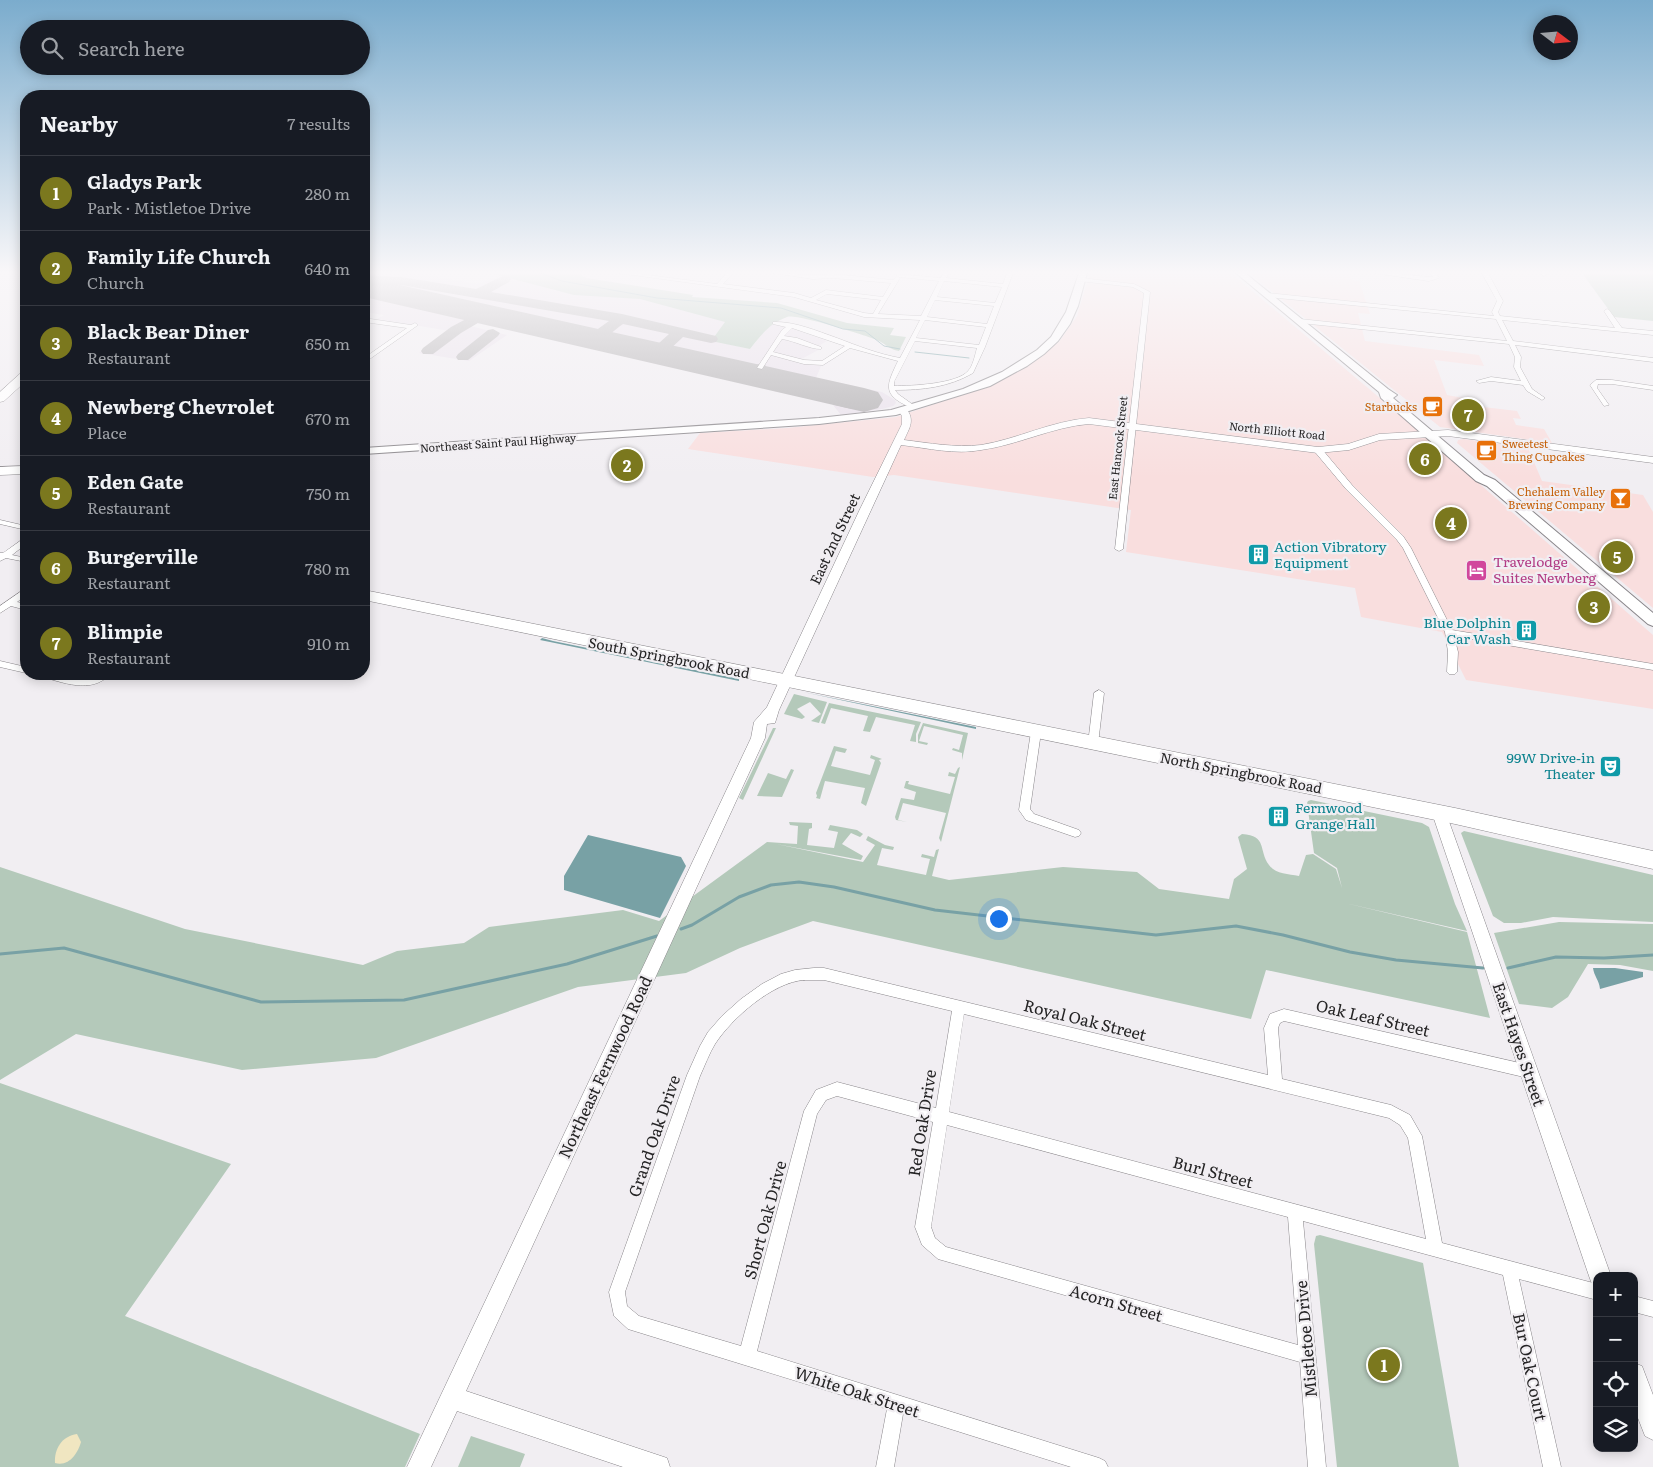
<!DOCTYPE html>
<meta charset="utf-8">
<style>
:root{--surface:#171b24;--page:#242831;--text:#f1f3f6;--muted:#9ea1a6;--line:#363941;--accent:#7b781e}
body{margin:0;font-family:Literata,serif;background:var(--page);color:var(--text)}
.controls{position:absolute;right:15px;bottom:15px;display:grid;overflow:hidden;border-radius:10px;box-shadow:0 2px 12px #0003}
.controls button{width:45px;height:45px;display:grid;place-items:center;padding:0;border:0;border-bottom:1px solid var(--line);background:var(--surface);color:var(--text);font:25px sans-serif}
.compass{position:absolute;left:1533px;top:15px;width:45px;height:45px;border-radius:50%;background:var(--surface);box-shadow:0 2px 12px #0003;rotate:106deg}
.you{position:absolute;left:998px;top:918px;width:18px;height:18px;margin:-12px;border:4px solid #fff;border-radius:50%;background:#1a73e8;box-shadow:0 0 0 8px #1a73e833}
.badge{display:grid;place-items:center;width:32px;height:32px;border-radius:50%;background:var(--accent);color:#fff;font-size:16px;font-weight:700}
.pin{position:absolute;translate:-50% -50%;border:2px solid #fff;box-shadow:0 1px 5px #0006}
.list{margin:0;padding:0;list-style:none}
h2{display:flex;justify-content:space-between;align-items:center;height:65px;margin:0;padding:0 20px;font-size:21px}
h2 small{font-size:16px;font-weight:400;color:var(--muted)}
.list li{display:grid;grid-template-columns:32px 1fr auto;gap:15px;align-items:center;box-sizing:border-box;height:75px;padding:0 20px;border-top:1px solid var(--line)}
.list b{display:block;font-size:19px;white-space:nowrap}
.list p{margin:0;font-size:16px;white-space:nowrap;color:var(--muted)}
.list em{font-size:16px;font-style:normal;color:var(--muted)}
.icon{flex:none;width:28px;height:28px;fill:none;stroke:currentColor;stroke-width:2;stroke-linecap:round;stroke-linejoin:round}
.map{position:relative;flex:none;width:1653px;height:1467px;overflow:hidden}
.search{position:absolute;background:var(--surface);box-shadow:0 2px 12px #0003;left:20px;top:20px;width:350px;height:55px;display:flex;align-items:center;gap:12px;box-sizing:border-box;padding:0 18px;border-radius:28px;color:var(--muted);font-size:19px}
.panel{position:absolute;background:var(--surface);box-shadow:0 2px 12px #0003;left:20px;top:90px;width:350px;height:590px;border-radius:20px}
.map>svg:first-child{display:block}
.commercial{fill:#f9dede}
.built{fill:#e9e1eb}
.green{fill:#b4c9ba}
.sand{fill:#f0e6c1}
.water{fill:#78a1a5}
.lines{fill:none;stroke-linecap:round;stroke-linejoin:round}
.stream-far1{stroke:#78a1a5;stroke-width:1}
.stream{stroke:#78a1a5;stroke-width:3}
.taxiway{fill:#b0aeb0;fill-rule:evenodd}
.runway{fill:#b0aeb0;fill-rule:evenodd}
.street-casing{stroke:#89868a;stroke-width:1}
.secondary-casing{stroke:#89868a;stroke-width:1}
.primary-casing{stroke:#89868a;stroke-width:2}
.highway-casing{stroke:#89868a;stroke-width:1}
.street{fill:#fff;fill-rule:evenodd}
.secondary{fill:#fff;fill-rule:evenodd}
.primary{fill:#fff;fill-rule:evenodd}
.highway{fill:#fff;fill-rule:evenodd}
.labels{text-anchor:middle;stroke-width:4.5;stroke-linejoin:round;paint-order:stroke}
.far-food-label{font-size:11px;fill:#c56008;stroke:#f1eef2;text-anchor:end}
.far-street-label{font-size:11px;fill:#252425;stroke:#f1eef2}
.street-label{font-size:14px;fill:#252425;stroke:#f1eef2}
.culture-label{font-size:14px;fill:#0d838f;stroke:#f1eef2;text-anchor:start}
.hotel-label{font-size:14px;fill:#b23c85;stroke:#f1eef2;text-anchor:start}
.near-street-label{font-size:16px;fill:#252425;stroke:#f1eef2}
</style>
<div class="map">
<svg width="1653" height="1467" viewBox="0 0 1653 1467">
<rect width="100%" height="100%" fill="#f1eef2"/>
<path class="commercial" d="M1090,273H1231L1412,425L1653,635V709L1466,680L1442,632L1361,617L1355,588L1126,552L1131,510L894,475L873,477L688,449L700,433L787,428L896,417L983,388L1029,365L1059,342L1077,316Z
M1249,273H1350L1352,280L1359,281L1370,314L1358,313L1365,341L1479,355L1484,366L1434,360L1447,395L1463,398L1466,405L1517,411L1521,419L1513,418L1516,425L1544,429L1552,443L1440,427Z
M1464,439L1528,448L1542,481L1643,495L1653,512V608L1457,443L1458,440Z"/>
<path class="built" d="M364,273H415L477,284L503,275L557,291L640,299L726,322L711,340L750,349L771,323L783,325L827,341L820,345L822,348L796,362L821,366L816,378L882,392L895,400L896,403L893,406L882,409L841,415L829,400L818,395L484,318L470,326L507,335L469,361L419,353L450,331L377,319L384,315L364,312Z"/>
<path class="green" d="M490,273H575L587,278L693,295L692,297L777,303L847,323L894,328L890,335L906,337L899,351C889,349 887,345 879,341C869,336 794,313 787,317C769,324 762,334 750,349L711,341L725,322L640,299L574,295Z
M1582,273H1653V321L1614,317Z
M794,694L827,702L819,723L811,721L821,714L810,702L797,709L805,717L802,719L784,714Z
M829,703L921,722L916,734V742L910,741L915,725L876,717L870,732L863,731L868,716L831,708L825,724L821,723Z
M923,723L968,733L962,760V753L952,750L953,748L959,750L963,735L924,726L919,741L928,743L927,745L918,743V735Z
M773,728H776L743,800L739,798Z
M834,746L847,749L845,753L836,751L831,766L870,775L875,760L870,758L871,755L882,759L879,760L881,763L866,806L861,803L865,788L825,781L820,799L816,798L817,796L816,793Z
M960,767L941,842L939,838L946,813L903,803L898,820L907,822L896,820L895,817L901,798L914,800L916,792L904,788L906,781H909L908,784L950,794L955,777L948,776L949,772L955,774L958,768Z
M791,769L794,770L782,797L757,796L768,773L786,779Z
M1311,800L1422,823L1429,827L1455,904L1467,931L1345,903L1467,932L1490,1018L1266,970L1251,1019L813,921L740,948L686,973L578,987L376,1058L242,1070L76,1034L0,1080V867L185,929L363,965L397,951L464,943L489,927L623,910L659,921L767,842L797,844L798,826L790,825L789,822L812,823V828L809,829L807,845L834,848L838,832L828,830L830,825L857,830L863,834L860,837L851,833L842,844L863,856L861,860L776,844L863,862L875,845L866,840L868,836L885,845L894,847L893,850L882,848L877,865L926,875L930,859L921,857L922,854L934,857L936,850L939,849L932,876L949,880L1063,867L1137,872L1159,889L1229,899L1234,879L1247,869L1238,837L1242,834C1268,836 1258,850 1269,865C1275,874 1288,874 1299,876L1306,855L1313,854L1336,869L1342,888L1337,868L1314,853L1307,803L1308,801Z
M1464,831L1653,875V922L1553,917L1521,923H1504L1493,916L1461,833Z
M1559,922L1653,924V971L1620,965L1588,964L1568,997L1552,1008L1519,1004L1494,933Z
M0,1083L231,1164L125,1316L420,1434L405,1467H0Z
M1320,1235L1423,1263L1459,1467H1337L1314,1244L1316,1236Z
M471,1436L525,1454L520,1467H458Z"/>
<path class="sand" d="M77,1434L81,1442C78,1453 69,1467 55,1463C54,1449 62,1436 77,1434Z"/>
<path class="water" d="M542,638L553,641L739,679V681L550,642L540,640Z
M803,692L976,727V729Z
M588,835L681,857L686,866L660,918L564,890V876Z
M1593,968H1615L1643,972V977L1600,989C1599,980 1594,976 1593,968Z"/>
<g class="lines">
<path class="stream-far1" d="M540,273L562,281L657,298L781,308L843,329L865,331L884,346L900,349
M915,352L969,358"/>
<path class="stream" d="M681,929L692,925L739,897L771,885L799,882L834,887L935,910L1156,935L1236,926L1283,935L1350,952L1396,960L1483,968
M0,954L64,948L261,1002L404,1000L567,964L657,936
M1508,968L1556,957L1604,958L1653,955"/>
<path class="taxiway" d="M364,275L401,277L476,289L505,275L509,276L511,279L509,282L491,292L622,314L716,336L718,339L716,342L711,343L683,337C674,345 663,359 650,356L648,353L669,334L623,324C613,331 600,345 588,342L586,339L588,336L609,321L401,285L364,283Z
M483,310L490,314L488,317L461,333L433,354H423L421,351L423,348L451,327Z
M493,329L500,333L498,336L468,360H458L456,357L458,354L488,330Z
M760,364L765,365L767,368L758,378H748L746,375C749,369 753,365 760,364Z
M838,389L843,391L847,398L857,400L858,397H870L873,402C864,414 848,408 835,405L830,394L833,391Z"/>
<path class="runway" d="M364,277L864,388L878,392L883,400L878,408L864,412L364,297Z"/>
<defs>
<path id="street" d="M618,273H632L717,284L727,273H733L723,284L794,293L811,298L826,290L883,297L891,283L833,278L813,279L773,273L813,275L833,274L893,280L897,276L900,278L878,314L921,316L939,281L899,277L897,276V274L941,278L943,273H949L946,278L1003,284L1007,273H1013L985,347L973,373C949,387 923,390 895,390L898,394L912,404L913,405L910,407C881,395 887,384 898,361L850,348L823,365L804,364L771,355L762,369L757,368L782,330L786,327L773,324V322C794,321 817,331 837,338C858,346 878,354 900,358L920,320L864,317L794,297ZM944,281L1002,287L995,303L937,297ZM827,294L881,300L873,314L864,313L816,300ZM935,300L994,306L987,324L927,317ZM925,320L986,327L979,345L916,338ZM792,328L845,346L822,361L804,360L773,352L782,339C795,341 809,349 821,349V347L797,338L784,336ZM915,341L977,348C975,355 973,366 968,371C957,384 911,386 894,386V382Z
M1374,273H1389L1429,277H1433L1430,273H1436L1439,278L1429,281Z
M1482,273H1488L1503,301L1498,312L1500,316L1615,328L1604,311L1607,309L1609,310L1622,328L1653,331V335L1502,320L1513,341L1653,358V362L1515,345L1521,357L1520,367L1532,389L1545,398L1542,400L1527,391L1523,385L1491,381L1479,383L1476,381L1491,377L1521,381L1514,367L1515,357L1509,344L1300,323L1297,321L1300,319L1507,341L1496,319L1267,297L1264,295L1267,293L1494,316L1492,312L1497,301Z
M1540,273H1546L1547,274L1544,276Z
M1081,278L1134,284L1150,292L1123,549L1119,551L1115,549L1144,293L1133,287L1079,281V279Z
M364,318L411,325L415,323L418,325L364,363V358L407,328L364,322Z
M1612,380L1653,386V390L1612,384H1598L1597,388L1609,405L1604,406L1590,385L1596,380Z
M1315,448H1321L1352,485L1403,536L1411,548L1452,630L1653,664V670L1454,636L1458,652L1457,672L1455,674H1449L1447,672L1448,652L1445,632L1403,548L1397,540L1346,489L1315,452Z
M0,520L26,526V530L0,524Z
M23,539H26V544L12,555L26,558V562L6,558L0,561V553H3Z
M26,588V595L17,602L26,604V610L11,606L0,613V606Z
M0,661L26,667V673L0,667Z
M38,674H54L83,679L89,678L99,674H110C92,695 61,682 40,676Z
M1099,690L1104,693L1098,744L1093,748L1088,744L1094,693Z
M1036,728L1041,732L1030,809L1034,814L1079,830L1081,833L1079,836L1075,837L1026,820L1019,810L1031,732Z
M814,968H824L1268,1075L1264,1028L1270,1014L1284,1009L1533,1066L1535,1071L1533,1076L1528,1078L1284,1021L1280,1023L1278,1028L1282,1079L1391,1105L1410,1115L1422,1136L1442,1243L1597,1284V1300L1519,1279L1561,1467H1543L1503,1275L1303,1221L1326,1467H1308L1300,1362L938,1259L922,1245L915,1227L933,1122L837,1096L826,1100L817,1114L757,1351L1099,1458L1105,1461L1108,1467H1071L903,1414L894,1467H876L887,1409L628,1329L614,1316L609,1292L687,1075L700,1046L708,1032L722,1016L741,999L762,984L781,974L795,970ZM804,980H824L952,1011L936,1108L837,1082L816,1090L804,1111L741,1346L639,1316L627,1306L625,1292L700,1076C705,1065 709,1054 715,1044C732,1018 773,982 804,980ZM964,1014L1389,1118L1400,1125L1408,1138L1426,1239L949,1112ZM947,1125L1288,1217L1298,1345L946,1247L935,1238L931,1227Z
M1634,1296L1653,1301V1317L1634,1312Z"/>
<path id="secondary" d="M903,407L906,408C915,420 910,427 904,440C929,443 955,448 981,445C1018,439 1051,421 1089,418L1318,447L1348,444L1379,434L1448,430L1653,457V463L1448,436L1380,440L1349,450L1318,453L1089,424C1052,427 1018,445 981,450C955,455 928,448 901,445L779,710L775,723L767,724L765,738L466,1391L667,1458L670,1467H623L457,1411L431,1467H407L751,738L754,722L767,707L860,509L902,424V416L898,410Z
M1439,807L1444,809L1446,813L1611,1276H1597V1285L1592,1284L1589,1276L1432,813L1434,809Z
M1634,1363L1642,1366L1653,1395V1440L1645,1436L1634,1408Z"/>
<path id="primary" d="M1079,273H1087L1078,306L1070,324L1058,341L1044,354L1027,366L990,386L896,415L819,424L364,454V448L819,418L891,410L963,389L1002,372L1037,350L1051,337L1066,312Z
M1236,273H1245L1388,389L1397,395L1393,398L1484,475L1495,480L1653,613V626L1648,624L1487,486L1476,481L1381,398L1379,392Z"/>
<path id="highway" d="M22,372H26V381L4,401L0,402V392Z
M26,466V474L0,475V467Z
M364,590L1455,808L1653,851V869L1455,824L364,600Z"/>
</defs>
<use href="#street" class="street-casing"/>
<use href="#secondary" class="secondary-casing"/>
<use href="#primary" class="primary-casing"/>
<use href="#highway" class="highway-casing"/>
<use href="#street" class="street"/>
<use href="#secondary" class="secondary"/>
<use href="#primary" class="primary"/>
<use href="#highway" class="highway"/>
</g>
<linearGradient id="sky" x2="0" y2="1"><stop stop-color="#7baccd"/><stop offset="0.57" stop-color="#f9f7f9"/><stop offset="1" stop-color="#f9f7f9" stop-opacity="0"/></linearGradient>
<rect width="1653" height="478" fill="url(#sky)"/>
<defs>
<symbol id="cafe-square" viewBox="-11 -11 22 22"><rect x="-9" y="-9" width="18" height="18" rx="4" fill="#e8710a" stroke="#f1eef2"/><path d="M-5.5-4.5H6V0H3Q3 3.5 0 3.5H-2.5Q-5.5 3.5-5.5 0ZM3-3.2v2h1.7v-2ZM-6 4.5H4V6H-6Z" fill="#fff"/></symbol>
<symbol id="bar-square" viewBox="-11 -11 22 22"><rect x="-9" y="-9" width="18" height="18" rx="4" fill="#e8710a" stroke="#f1eef2"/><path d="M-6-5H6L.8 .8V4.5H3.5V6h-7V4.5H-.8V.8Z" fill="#fff"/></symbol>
<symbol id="building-square" viewBox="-11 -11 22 22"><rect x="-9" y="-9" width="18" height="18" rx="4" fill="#0f9aa8" stroke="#f1eef2"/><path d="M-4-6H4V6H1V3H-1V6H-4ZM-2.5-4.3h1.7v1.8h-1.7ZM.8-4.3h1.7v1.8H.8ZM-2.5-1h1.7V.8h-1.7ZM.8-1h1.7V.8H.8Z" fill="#fff"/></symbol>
<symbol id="hotel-square" viewBox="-11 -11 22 22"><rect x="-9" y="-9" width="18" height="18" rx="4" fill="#d1479c" stroke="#f1eef2"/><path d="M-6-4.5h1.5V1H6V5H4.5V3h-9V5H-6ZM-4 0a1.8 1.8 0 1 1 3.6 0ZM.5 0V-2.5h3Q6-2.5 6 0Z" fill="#fff"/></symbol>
<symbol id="theatre-square" viewBox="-11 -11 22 22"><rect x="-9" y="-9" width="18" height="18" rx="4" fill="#0f9aa8" stroke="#f1eef2"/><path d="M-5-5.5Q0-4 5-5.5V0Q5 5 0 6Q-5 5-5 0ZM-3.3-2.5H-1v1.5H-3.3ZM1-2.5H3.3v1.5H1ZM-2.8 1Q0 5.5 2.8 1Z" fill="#fff"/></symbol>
</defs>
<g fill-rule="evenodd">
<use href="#cafe-square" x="1420" y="394" width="25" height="25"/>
<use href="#cafe-square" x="1474" y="438" width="25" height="25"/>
<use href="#bar-square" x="1608" y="486" width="25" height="25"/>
<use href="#building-square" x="1246" y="542" width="25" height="25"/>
<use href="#hotel-square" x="1464" y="558" width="25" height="25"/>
<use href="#building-square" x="1514" y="618" width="25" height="25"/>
<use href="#theatre-square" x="1598" y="754" width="25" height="25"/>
<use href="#building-square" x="1266" y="804" width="25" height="25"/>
</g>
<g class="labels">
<g class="far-food-label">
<text x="1417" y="411">Starbucks</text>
<text x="1502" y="448" text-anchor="start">Sweetest<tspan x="1502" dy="13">Thing Cupcakes</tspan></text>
<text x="1605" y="496">Chehalem Valley<tspan x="1605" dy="13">Brewing Company</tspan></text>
</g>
<g class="far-street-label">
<text transform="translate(1277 431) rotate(6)" y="4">North Elliott Road</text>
<text transform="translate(498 443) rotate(-4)" y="4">Northeast Saint Paul Highway</text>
<text transform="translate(1118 448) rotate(-84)" y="4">East Hancock Street</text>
</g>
<g class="street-label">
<text transform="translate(835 539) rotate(-65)" y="5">East 2nd Street</text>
<text transform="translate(669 658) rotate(11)" y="5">South Springbrook Road</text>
<text transform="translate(1241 773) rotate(11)" y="5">North Springbrook Road</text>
</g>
<g class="culture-label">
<text x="1274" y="552">Action Vibratory<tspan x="1274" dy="16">Equipment</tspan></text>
<text x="1511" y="628" text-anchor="end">Blue Dolphin<tspan x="1511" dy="16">Car Wash</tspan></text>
<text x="1595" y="763" text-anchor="end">99W Drive-in<tspan x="1595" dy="16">Theater</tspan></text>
<text x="1295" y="813">Fernwood<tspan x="1295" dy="16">Grange Hall</tspan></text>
</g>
<g class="hotel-label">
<text x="1493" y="567">Travelodge<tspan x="1493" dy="16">Suites Newberg</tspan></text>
</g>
<g class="near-street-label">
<text transform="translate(1373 1018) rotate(13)" y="6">Oak Leaf Street</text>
<text transform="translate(1085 1020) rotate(14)" y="6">Royal Oak Street</text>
<text transform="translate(1519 1044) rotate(71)" y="6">East Hayes Street</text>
<text transform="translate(605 1067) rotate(-65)" y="6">Northeast Fernwood Road</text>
<text transform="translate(922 1123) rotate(-81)" y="6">Red Oak Drive</text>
<text transform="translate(654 1136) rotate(-71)" y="6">Grand Oak Drive</text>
<text transform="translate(1213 1172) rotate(15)" y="6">Burl Street</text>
<text transform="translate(765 1220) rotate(-75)" y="6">Short Oak Drive</text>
<text transform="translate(1116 1303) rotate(16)" y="6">Acorn Street</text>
<text transform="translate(1306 1339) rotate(-95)" y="6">Mistletoe Drive</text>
<text transform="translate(1530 1367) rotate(78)" y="6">Bur Oak Court</text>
<text transform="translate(857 1392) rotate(18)" y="6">White Oak Street</text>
</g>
</g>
</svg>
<div class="controls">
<button>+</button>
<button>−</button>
<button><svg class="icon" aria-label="locate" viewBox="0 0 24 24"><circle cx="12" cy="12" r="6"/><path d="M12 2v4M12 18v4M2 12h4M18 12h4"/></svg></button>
<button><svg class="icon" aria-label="layers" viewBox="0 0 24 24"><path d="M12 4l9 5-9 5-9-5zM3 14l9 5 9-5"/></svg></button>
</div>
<svg class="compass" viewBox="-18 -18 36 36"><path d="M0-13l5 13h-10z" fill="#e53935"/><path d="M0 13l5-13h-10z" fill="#9ea1a6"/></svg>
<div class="you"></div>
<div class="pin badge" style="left:1384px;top:1365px">1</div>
<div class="pin badge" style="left:627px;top:465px">2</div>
<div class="pin badge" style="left:1594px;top:607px">3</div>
<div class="pin badge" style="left:1451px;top:523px">4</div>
<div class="pin badge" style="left:1617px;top:557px">5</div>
<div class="pin badge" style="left:1425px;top:459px">6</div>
<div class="pin badge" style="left:1468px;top:415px">7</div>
<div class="search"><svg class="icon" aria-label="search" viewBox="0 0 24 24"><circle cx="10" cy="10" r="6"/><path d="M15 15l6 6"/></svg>Search here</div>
<section class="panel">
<h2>Nearby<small>7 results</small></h2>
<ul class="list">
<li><span class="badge">1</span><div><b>Gladys Park</b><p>Park · Mistletoe Drive</p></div><em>280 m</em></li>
<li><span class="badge">2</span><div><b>Family Life Church</b><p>Church</p></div><em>640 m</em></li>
<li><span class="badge">3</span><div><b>Black Bear Diner</b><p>Restaurant</p></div><em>650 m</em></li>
<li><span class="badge">4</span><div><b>Newberg Chevrolet</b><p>Place</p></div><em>670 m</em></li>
<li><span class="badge">5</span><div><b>Eden Gate</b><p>Restaurant</p></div><em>750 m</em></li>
<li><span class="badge">6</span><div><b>Burgerville</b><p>Restaurant</p></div><em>780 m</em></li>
<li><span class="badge">7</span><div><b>Blimpie</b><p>Restaurant</p></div><em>910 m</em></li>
</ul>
</section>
</div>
